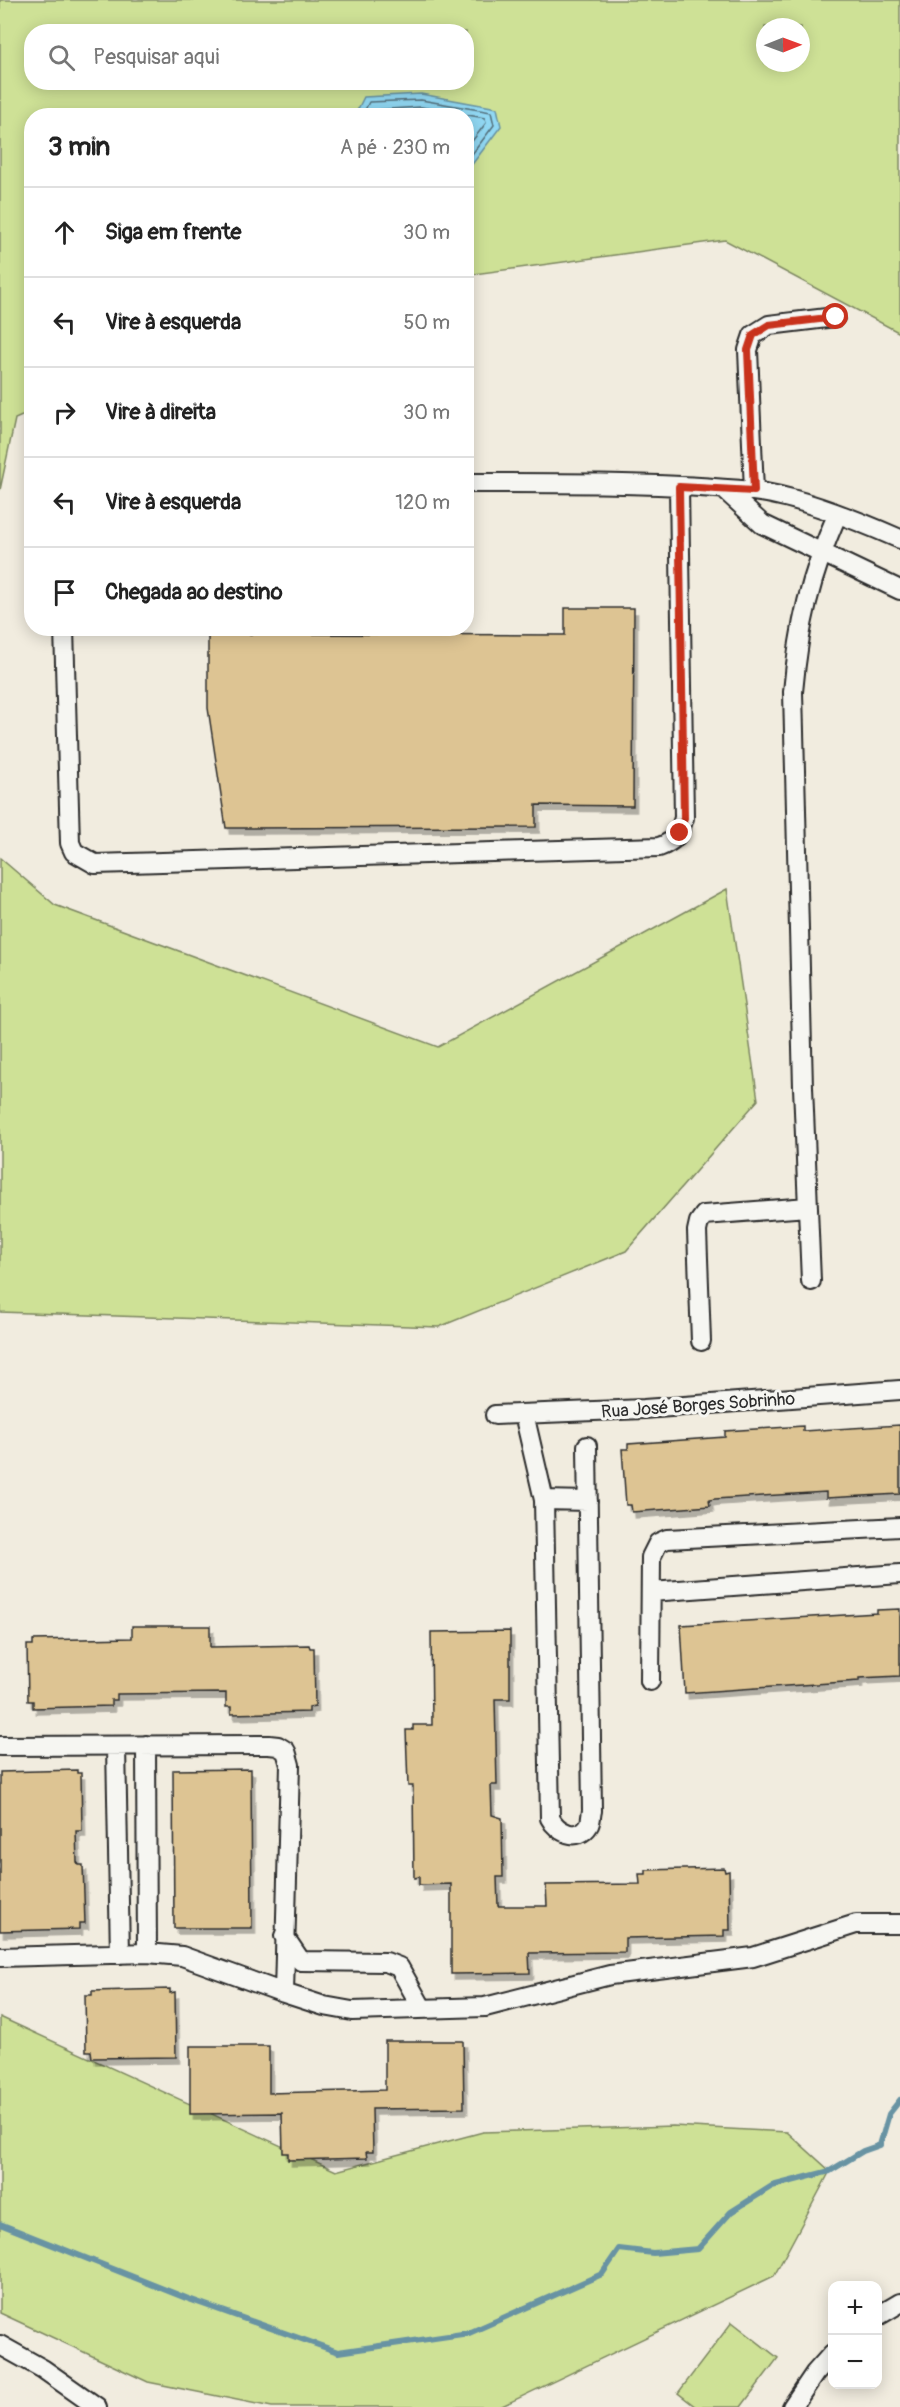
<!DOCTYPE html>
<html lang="pt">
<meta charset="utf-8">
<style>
:root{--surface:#fff;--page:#f6f6f6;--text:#222;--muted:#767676;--line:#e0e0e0}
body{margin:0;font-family:Pangolin,sans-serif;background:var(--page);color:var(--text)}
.controls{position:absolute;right:18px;bottom:18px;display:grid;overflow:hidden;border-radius:12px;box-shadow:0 3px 15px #0003}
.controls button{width:54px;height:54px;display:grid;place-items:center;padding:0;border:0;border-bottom:2px solid var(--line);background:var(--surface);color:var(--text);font:30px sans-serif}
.compass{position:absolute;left:756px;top:18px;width:54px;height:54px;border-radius:50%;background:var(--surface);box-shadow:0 3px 15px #0003;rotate:89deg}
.stop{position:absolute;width:18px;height:18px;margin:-14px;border:4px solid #c8321e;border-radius:50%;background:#fff}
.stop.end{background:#c8321e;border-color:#fff;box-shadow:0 2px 6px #0008}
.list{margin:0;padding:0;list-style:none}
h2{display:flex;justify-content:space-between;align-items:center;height:78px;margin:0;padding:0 24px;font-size:26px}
h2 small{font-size:20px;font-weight:400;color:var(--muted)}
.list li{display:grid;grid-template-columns:39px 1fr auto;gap:18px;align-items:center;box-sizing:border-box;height:90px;padding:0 24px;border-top:2px solid var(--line)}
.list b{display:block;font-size:22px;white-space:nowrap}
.list em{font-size:20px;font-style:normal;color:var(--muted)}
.icon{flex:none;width:33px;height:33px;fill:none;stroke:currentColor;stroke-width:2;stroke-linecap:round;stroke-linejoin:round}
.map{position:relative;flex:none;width:900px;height:2407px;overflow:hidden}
.search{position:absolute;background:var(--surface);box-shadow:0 3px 15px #0003;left:24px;top:24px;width:450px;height:66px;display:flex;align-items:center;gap:15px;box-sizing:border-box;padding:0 21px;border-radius:24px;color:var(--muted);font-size:22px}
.panel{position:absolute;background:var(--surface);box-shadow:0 3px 15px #0003;left:24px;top:108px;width:450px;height:528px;border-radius:24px}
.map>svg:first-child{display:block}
.green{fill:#cee196;stroke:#7c8660;stroke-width:1.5;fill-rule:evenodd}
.water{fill:#91d8f3;stroke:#6893a3;stroke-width:1.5}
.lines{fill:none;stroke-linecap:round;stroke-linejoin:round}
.shore{stroke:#54707b;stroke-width:1.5}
.stream{stroke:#6893a3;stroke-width:6}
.building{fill:#ddc493;stroke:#2b2b2b;stroke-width:1.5;filter:url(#shadow)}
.minor-casing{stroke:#2b2b2b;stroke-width:22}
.minor{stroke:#f6f6f2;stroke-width:18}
.route{stroke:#c8321e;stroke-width:8}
.labels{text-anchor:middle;stroke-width:6;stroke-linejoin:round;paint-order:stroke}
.street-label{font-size:18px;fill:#2b2b2b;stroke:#f6f6f2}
</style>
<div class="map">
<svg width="900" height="2407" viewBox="0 0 900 2407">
<defs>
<filter id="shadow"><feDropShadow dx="3.5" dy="6" stdDeviation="0" flood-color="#0004"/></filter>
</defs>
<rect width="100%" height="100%" fill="#f1ecdf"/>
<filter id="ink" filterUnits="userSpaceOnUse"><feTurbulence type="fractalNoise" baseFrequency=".0167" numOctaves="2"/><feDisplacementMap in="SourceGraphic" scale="12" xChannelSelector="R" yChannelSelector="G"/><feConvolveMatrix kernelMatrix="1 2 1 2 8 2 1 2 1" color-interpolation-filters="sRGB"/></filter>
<g filter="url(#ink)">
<path class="green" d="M0,0H900V333L725,240L467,275L466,116H32L31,412L15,419L0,490ZM765,27H801V63H765ZM32,32H466V82H32Z
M0,858L55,905L438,1047L727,889L758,1100L626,1251L439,1327L0,1312Z
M0,2017L336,2171L483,2132L673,2126L787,2132L830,2171L774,2276L500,2407H272L148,2382L0,2313Z
M732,2322L778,2358L741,2407H696L678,2393Z"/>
<path class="water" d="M421,94L497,108L501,126L467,171L466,116L355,115L364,97Z"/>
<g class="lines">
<path class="shore" d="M362,116L369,102L421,100L491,112L494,125L466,162
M370,116L374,110L421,107L485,118L486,123L466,149"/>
<path class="stream" d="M0,2224L186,2298L338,2352L469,2333L602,2274L619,2249L653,2253L698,2249L731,2212L772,2186L830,2171L863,2151L880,2145L889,2114L900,2100"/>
</g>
<path class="building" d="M565,608H634L633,806L536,805V827L226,828L208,708V634L565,635Z
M900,1425V1494L826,1498V1492L715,1499L709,1500L710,1506L632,1512L631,1505H626L622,1449H628V1444L725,1437V1431L803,1426V1431Z
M900,1609V1676L859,1678V1681L685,1693L681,1625L877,1613V1610Z
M132,1626H210V1647L309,1645L310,1648H314L315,1706L309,1707V1712L231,1714V1707H226V1693L117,1694V1700H111V1706L33,1708V1701H28L27,1645H33V1640L132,1638Z
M510,1631V1699H495L497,1785H491L492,1815L502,1818L503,1877H497L498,1906H547L546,1885L640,1884L639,1874H646V1870L724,1868L725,1872L729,1871L730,1930H724V1936L625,1938V1952L529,1953L530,1973L451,1974V1884L419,1885V1877L414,1878L413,1786H408L406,1730H413V1725H432L431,1632Z
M251,1769L252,1928H174L173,1770Z
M77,1770V1773H81L82,1831H76L77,1862L79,1865H83L85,1923H79V1929L0,1931V1772Z
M170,1989V1993L175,1992L176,2057L92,2058L91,2051H86L85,1995H92V1991Z
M385,2041H463L464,2108L372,2109L373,2152H366L367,2158L288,2160V2153H283L282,2113L190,2114V2046H269V2093L385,2090Z"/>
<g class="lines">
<defs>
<path id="minor" d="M466,483C562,483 658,482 753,491C797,496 859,521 900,539
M726,491L762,524L900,590
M754,491L748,350L753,335L769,325L835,317
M64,628L70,843L74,852L95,864L659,847C675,841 679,835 684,818L679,487
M811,1281L803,1087L793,692C799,625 810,577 837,515
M701,1341L697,1231L699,1222L704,1215L808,1207
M524,1414L544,1500L550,1818C557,1832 578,1843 589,1825C591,1822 591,1814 592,1811L587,1446
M495,1415L644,1409L900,1390
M544,1500L588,1501
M651,1592L900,1574
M650,1681L651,1557L658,1543L667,1539L900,1527
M146,1745L147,1953
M0,1746L269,1745L278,1746L286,1751L290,1765L284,1993
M116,1746L120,1954
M284,1936L301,1961L386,1962L399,1967L422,2008
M0,1957L147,1953L182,1956L284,1993L324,2006L352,2011L485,2007L610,1975L753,1957L856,1924H900
M878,2316L900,2303
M0,2345L43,2369L97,2407
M792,2407L815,2373L832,2354"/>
</defs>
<use href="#minor" class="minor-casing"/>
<use href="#minor" class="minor"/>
</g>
</g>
<g class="lines" filter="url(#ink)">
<path class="route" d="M680,833L684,818L679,487L754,491L748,350L753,335L769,325L836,317"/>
</g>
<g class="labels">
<g class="street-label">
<text transform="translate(698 1405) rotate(-4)" y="6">Rua José Borges Sobrinho</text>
</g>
</g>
</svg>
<div class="controls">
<button>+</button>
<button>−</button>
</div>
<svg class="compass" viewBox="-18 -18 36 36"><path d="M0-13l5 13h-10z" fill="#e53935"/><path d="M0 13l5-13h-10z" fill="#767676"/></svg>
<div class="stop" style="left:836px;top:317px"></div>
<div class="stop end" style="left:680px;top:833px"></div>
<div class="search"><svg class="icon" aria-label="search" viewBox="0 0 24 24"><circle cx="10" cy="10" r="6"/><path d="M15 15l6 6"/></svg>Pesquisar aqui</div>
<section class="panel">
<h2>3 min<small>A pé · 230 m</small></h2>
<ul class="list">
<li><svg class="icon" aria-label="ahead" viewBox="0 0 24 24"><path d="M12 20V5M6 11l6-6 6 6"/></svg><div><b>Siga em frente</b></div><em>30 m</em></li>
<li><svg class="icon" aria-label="left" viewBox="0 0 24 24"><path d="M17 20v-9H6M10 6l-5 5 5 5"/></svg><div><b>Vire à esquerda</b></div><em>50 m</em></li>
<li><svg class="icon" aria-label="right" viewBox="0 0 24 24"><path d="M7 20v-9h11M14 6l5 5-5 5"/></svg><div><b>Vire à direita</b></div><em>30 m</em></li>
<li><svg class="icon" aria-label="left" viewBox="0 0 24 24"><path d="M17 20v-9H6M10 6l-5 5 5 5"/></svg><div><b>Vire à esquerda</b></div><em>120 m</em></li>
<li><svg class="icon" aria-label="arrive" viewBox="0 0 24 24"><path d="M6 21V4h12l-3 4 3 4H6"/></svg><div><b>Chegada ao destino</b></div></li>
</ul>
</section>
</div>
